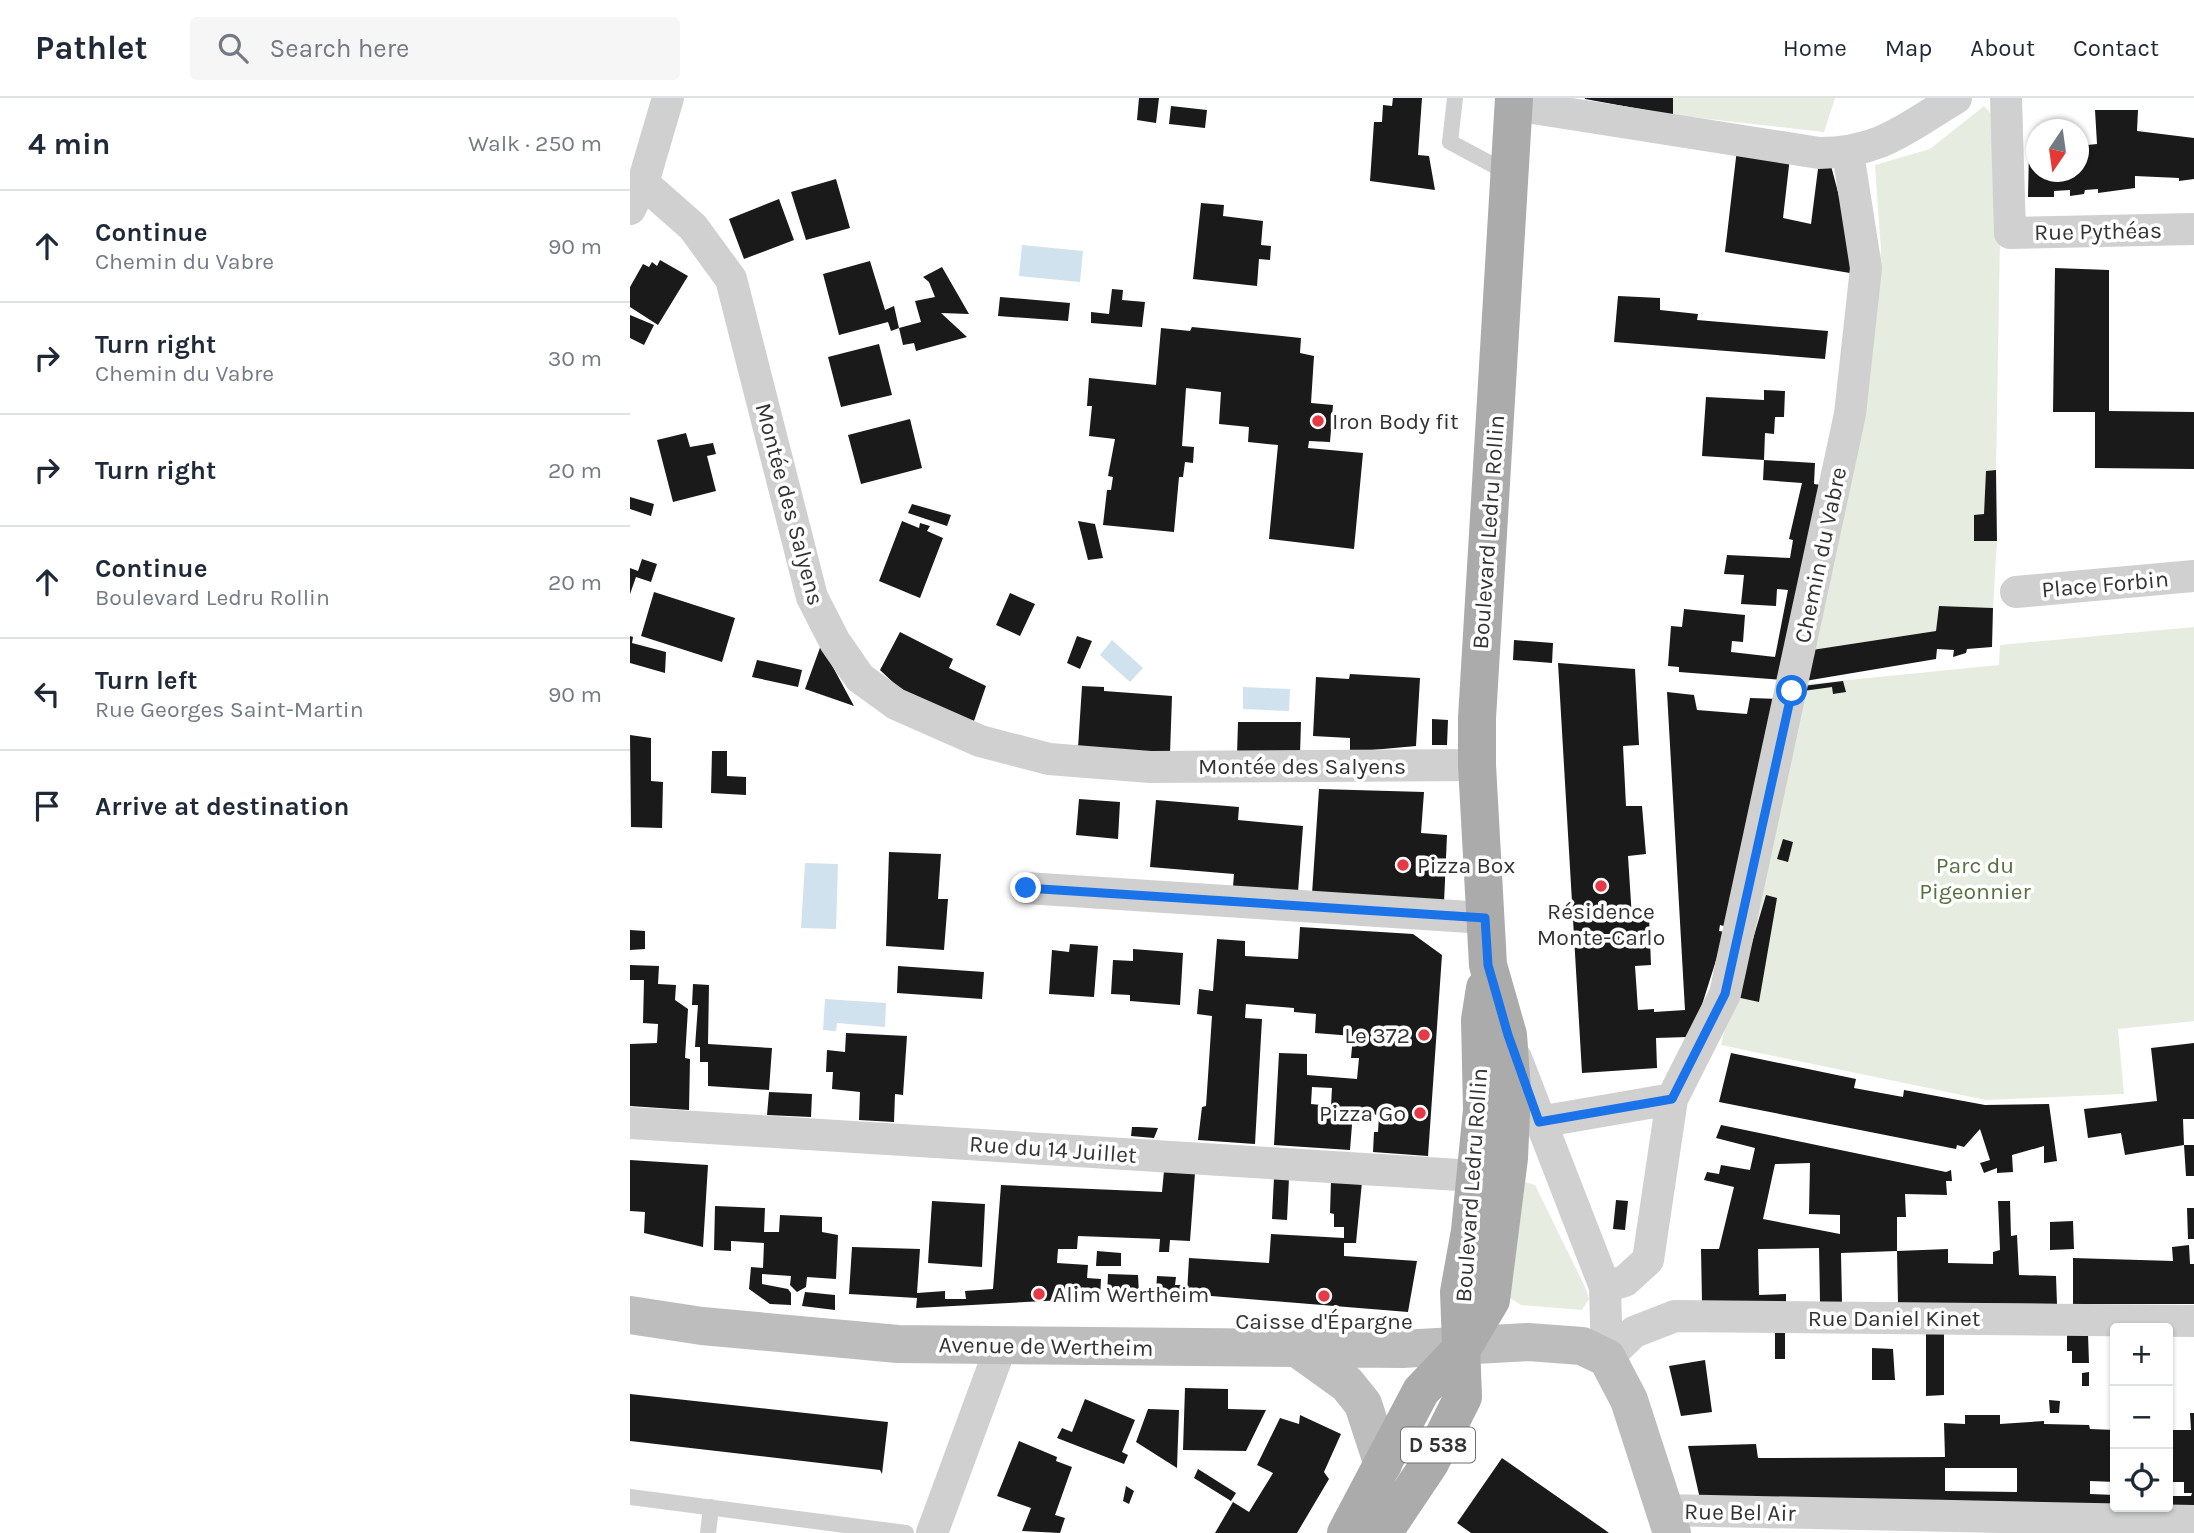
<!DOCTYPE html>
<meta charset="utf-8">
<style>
:root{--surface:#fff;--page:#f6f6f7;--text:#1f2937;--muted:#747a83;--line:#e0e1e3}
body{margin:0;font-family:Karla,sans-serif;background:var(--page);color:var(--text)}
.controls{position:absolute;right:21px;bottom:21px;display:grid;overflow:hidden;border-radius:7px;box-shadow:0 2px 5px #0004}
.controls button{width:63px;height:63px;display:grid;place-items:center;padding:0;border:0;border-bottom:2px solid var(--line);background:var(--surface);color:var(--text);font:35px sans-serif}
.compass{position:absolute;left:1396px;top:21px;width:63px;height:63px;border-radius:50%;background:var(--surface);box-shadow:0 2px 5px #0004;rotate:193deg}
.stop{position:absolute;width:21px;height:21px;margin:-16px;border:5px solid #1a73e8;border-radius:50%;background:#fff}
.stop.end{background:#1a73e8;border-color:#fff;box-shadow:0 2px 7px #0008}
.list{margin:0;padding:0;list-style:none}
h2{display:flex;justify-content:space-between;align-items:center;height:91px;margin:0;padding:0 28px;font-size:30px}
h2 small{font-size:23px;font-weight:400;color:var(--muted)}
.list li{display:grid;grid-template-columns:46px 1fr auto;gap:21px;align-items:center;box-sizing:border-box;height:112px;padding:0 28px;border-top:2px solid var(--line)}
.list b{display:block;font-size:26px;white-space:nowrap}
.list p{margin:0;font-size:23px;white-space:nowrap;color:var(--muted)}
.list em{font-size:23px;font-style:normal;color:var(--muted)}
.icon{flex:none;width:38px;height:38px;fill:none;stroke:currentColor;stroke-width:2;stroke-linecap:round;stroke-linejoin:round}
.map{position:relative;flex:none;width:1564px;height:1435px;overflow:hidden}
header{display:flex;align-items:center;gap:42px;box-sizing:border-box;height:98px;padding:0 35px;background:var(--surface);border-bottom:2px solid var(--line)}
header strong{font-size:33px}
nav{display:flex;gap:38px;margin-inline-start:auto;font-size:24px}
.search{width:490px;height:63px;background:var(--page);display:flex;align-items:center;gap:18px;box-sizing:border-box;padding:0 24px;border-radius:7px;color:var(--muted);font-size:26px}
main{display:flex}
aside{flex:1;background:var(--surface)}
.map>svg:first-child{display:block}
.green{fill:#e6ecdf}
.water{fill:#cfe2ee}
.building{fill:#1a1a1a;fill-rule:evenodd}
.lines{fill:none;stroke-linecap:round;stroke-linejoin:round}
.lane{stroke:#d0d0d0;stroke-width:16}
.street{stroke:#d0d0d0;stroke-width:32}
.secondary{stroke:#bdbdbd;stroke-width:38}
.primary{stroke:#ababab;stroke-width:38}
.route{stroke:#1a73e8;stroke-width:9}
.poi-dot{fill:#e63946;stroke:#fff;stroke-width:2.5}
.labels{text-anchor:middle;stroke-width:7;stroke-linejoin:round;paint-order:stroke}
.shield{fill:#fff;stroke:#707070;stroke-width:2}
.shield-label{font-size:21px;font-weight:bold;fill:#333}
.street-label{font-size:23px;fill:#333;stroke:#fff}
.poi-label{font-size:23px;fill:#333;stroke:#fff;text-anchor:start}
.park-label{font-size:23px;fill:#56703f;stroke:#fff}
</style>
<header>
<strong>Pathlet</strong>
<div class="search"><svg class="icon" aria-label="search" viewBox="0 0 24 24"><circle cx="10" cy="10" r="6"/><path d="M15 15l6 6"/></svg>Search here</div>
<nav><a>Home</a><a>Map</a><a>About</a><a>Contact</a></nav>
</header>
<main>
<aside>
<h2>4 min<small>Walk · 250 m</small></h2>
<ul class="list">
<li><svg class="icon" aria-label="ahead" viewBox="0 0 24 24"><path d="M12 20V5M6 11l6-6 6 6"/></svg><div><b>Continue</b><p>Chemin du Vabre</p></div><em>90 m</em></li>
<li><svg class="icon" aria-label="right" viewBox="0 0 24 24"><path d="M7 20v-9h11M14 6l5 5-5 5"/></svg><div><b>Turn right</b><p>Chemin du Vabre</p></div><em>30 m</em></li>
<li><svg class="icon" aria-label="right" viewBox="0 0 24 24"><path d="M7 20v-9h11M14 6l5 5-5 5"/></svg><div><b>Turn right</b></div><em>20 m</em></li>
<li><svg class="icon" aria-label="ahead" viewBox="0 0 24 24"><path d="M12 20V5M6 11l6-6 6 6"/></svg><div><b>Continue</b><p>Boulevard Ledru Rollin</p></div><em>20 m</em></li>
<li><svg class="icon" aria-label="left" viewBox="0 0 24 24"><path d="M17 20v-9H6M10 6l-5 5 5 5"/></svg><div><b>Turn left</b><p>Rue Georges Saint-Martin</p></div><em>90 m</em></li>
<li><svg class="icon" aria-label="arrive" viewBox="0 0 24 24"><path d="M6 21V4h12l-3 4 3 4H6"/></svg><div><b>Arrive at destination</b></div></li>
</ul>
</aside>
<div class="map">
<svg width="1564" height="1435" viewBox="0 0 1564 1435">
<rect width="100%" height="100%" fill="#fff"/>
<path class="green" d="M1043,0H1205L1194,34L1043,17Z
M1354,8L1372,29L1366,372L1356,373L1354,416L1344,442L1367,443L1363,510L1309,508L1306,533L1182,552L1233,312L1251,152L1245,67L1300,51Z
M1564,529V923L1488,931L1494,996L1356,1002L1091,947L1178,586L1369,567L1370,547Z
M895,1084L905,1087L955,1189L959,1201L952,1212L891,1207L880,1200Z"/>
<path class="water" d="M392,147L453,153L450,184L389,178Z
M482,542L513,570L500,584L470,557Z
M613,589L660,591L659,613L613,611Z
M175,765L208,766L206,831L171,830Z
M195,901L256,905L255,929L207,925L206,933L193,932Z"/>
<path class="building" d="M509,0H529L526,25L507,22Z
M763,0H792L788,57L799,58L805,92L740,83L744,24H752L753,7L762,8Z
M955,0H1043V17L955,1Z
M541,8L577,12L575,30L539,26Z
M1465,12H1508L1507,33L1564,40V81L1549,83V80L1505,78V90L1468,95V91L1455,92L1454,96L1440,98V92L1424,93V99H1398L1399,53L1406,52V74H1448V48L1467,46Z
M1107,51L1160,59L1153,120L1181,126L1189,63L1200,64L1222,147L1220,175L1095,154Z
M206,81L220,130L176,142L161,94Z
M149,101L164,142L114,161L99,121Z
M571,105L594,107L593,118L633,123L631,147L641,148L640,162L629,161L627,188L563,181Z
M30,162L58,178L28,227L0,209V189L13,166L19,169L22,164L27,168Z
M240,163L255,212L264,208L269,230L261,233L258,224L209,237L193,176Z
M312,169L339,216L311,215L337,239L286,253L284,245L273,247L269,230L291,224L285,203L305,199L299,184L293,179Z
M1425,170L1479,172V313L1564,314V371L1465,370V314H1423Z
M482,191L493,192L492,202L515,204L512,229L461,225V214L479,216Z
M988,198L1030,200V212L1068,216L1067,222L1198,233L1195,261L984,244Z
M370,199L440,205L438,223L368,218Z
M0,217L24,227L14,247L0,240Z
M562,229L671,240L670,255L684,258L681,305L703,307L700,344L679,343L678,350L733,355L724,451L639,441L648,347L618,344L619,329L589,326L591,294L556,290L552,348L564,349L563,365L555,364L553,379H549L544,434L473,427L477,392H481L483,379L478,378L485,341L459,338L462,308H457L459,280L526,287L531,230L560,233Z
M249,246L262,297L211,309L198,259Z
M1134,292L1155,293L1154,319H1145L1144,336L1135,335L1134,362L1185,365L1184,386L1191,387L1154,582L1049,574V569L1038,568L1041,528L1052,529L1054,511L1115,517L1113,544L1102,543L1101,554L1145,559L1158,492L1147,491L1146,508L1111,506L1114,477L1094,476L1097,457L1160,460L1163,442L1159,441L1172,385L1133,382L1134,362L1072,358L1076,299L1134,302Z
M280,321L292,370L231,386L218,337Z
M56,335L60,349L83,345L86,356L77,358L86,393L43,404L27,342Z
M1366,372L1367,443H1344V417L1354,416L1356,373Z
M0,399L24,406L21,418L0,411Z
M282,406L321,417L317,428L278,415Z
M272,423L289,430L290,425L300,428L297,433L313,440L290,500L249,483Z
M448,423L465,426L473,460L458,462Z
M12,461L27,466L21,484L6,479L0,496V470L8,473Z
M24,494L105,520L92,564L11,538Z
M380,495L405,506L390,538L366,527Z
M1309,508L1363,510L1362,549L1337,551L1336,555L1323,559L1324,552L1307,551L1306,561L1175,583L1182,552L1306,533Z
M270,534L323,561L319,570L356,588L344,623L299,608L268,589L250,572Z
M0,538L3,539L2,545L36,554L35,575L0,565Z
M447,538L462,543L450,571L437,565Z
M884,542L923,545L922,565L883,562Z
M191,547L224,608L175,591Z
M127,562L172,572L168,589L122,579Z
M928,565L1005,571L1009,647L993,648L996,708H1012L1016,756L998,758L1002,820L1019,818L1021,867L1005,868L1008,912L1024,911V914L1055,912L1037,594L1064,597L1067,612L1117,616L1120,600L1150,601L1097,829L1090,827L1089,833L1095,834L1070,913L1058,939L1026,940L1027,970L952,975Z
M720,576L790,580L786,648L720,654V640L683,638L686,579L719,581Z
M1213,583L1216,594L1203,596L1202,589L1173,593V588Z
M452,588L474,589V593L542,598L540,656L448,650Z
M802,621L818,622L817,647H802Z
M608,624H671L670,657H607Z
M0,637L21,640V683L33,684L32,730L1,729Z
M82,653H97V678L116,679V697L81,695Z
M689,691L794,694L791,735L817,737L814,805L682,796Z
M449,701L490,704L488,741L446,737Z
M526,702L609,709L608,722L673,728L668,794L603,789L604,776L520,769Z
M1153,741L1163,744L1158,764L1147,761Z
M259,754L311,756L308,801H318L314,852L256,848Z
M1136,797L1147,800L1129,904L1106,899Z
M670,829L783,836L812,857L798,1058L743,1054L744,1034H748L749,1017L723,1014L720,1052L644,1047L649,955L677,956V977L727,981L729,960H721L723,938L685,935L686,916L664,914V910L616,906L615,920L632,921L625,1046L568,1042L572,1009L576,1008L582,918L567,916L569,891L583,893L587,841L615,843V858L668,861ZM682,989L702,990L701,1008L681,1006Z
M0,832L15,833V851L0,852Z
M440,846L468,848L464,899L419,896L422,852L439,854Z
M503,851L553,855L550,907L500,903V897L481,896L483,862L503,863Z
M0,867L29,868L28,886L46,887L45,902L58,911L55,960L60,961L59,1012L0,1008V946L27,945L28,926L13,925L14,882H0Z
M268,868L354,874L352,901L267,895Z
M63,886L79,887L78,946L142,950L139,992L78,988V964H70V949H65L68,907H62Z
M216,935L277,938L273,997L265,996L264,1024L229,1022L230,994L202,991L203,974H196L197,952L215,954Z
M1564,945V1021H1553L1554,1047L1495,1057L1491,1035L1458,1040L1454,1011L1527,1003L1521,950Z
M1101,955L1226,981L1224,990L1273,999L1274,992L1355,1007L1419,1006L1427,1063L1414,1065V1048L1382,1057L1383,1074L1367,1075V1070L1354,1075L1350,1065L1360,1062L1350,1031L1334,1049L1327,1047L1326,1051L1089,1004Z
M139,994L182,996L181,1019L137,1017Z
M1091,1027L1316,1074L1321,1072L1322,1083H1316L1317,1097L1275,1096L1276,1119H1267V1153L1211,1155L1212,1204H1190L1189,1150L1128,1151L1129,1197L1156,1196V1204H1072L1071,1151H1089L1104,1089L1074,1082L1077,1074L1089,1076L1091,1067L1120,1072L1125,1050L1086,1040ZM1180,1065L1179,1116L1210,1117V1136L1133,1121L1145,1066Z
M502,1029H509L528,1030L524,1040L501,1038Z
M1554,1047H1564V1078H1556Z
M0,1062L78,1067L73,1149L14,1135L15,1114L0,1113Z
M534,1073L565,1075L560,1143L540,1142L539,1154H529L530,1141L448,1138L447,1151H428L427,1165L458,1167L457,1180L471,1181L470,1200L286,1210L287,1200L219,1196L222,1149L290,1151L287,1195L315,1193V1201H336L335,1193L363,1191L371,1087L532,1094Z
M644,1079L659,1080L657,1122L642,1121Z
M701,1083L732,1084L726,1145H714V1158L787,1163L778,1214L557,1196L559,1160L639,1165L641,1136L714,1140V1129H704V1116L700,1115Z
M986,1102L998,1103L995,1132L983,1131Z
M302,1103L355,1106L352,1169L298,1165Z
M1368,1103H1380L1381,1138L1387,1137L1389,1177L1426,1178L1427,1206L1268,1205L1267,1153L1318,1151V1165L1363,1166V1154L1370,1152Z
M85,1108L135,1110L134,1134H149L150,1117L192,1119V1134L208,1137L206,1181L177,1179L176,1189L167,1194L160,1187L161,1178L132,1176V1186L158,1191L161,1195V1207L140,1206L119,1191L121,1169L133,1170L134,1145L101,1143V1153L84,1152Z
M1557,1110H1564V1141H1558Z
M1443,1123L1444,1151L1420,1152V1124Z
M1559,1147L1560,1166H1564V1206H1443V1160L1543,1163L1542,1149Z
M467,1153L491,1155V1168H466Z
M478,1176L508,1177L509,1196L477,1199Z
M527,1178L546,1179L545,1187H552V1196L526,1195Z
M175,1194L205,1197V1212L172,1208Z
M1145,1235H1155V1261H1145Z
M1296,1235H1314V1297L1296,1298Z
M1437,1236H1458L1459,1265H1442V1253H1437Z
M1242,1250L1263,1251L1265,1282H1242Z
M1075,1262L1082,1314L1051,1318L1039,1268Z
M1459,1274V1288H1452V1275Z
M555,1290L598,1291V1311L636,1312L616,1353L553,1352Z
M0,1296L258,1324L252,1376L250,1372L0,1343Z
M455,1301L505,1322L492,1354L498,1357L494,1366L427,1340L432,1330L442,1334Z
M1419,1302L1430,1303L1429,1315H1420Z
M518,1311L549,1312L547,1370L506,1344Z
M1560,1315H1564V1409H1538V1398H1561L1562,1395H1554V1384H1538V1332H1561Z
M670,1317L711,1336L694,1374L699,1381L667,1435H585L603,1404L619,1414L643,1375L627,1367L650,1320L669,1326Z
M1335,1317H1370V1326L1414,1323V1326L1459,1327L1460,1331L1485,1332V1384L1460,1383V1396L1485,1397V1408L1070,1401L1058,1348L1126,1346L1128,1360L1315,1359L1314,1325L1335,1326ZM1315,1370H1387V1394L1315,1393Z
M389,1343L427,1359L426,1363L442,1369L425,1417L435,1420L430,1435L392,1433L401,1410L367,1398Z
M872,1360L975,1432L979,1435H841L827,1425Z
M568,1371L606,1395L601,1403L564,1380Z
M496,1388L504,1393L499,1406L493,1403Z"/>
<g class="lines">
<path class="lane" d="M825,0L820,44L878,75
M0,1399L276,1435
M78,1435L81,1409"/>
<path class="street" d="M1376,0L1380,135L1564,131
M884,7L1189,55C1250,55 1276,30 1326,0
M13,85L63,129L101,181L182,499L205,544L230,580L266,606L350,643L419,661L520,669L847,667
M0,111L13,85L38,0
M1386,494L1564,478
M396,790L855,820
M886,960L975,1189L977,1260
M909,1024L1042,1001L1095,896L1220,316L1236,170L1218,55
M0,1025L845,1078
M975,1189L995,1183L1018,1162L1042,1001
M977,1260L1004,1234L1045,1218L1564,1223
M1034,1412L1564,1423
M302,1435L371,1248"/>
<path class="secondary" d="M0,1217L72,1228L268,1246L772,1251L898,1244L952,1248L977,1260L999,1302L1042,1435
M667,1250L717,1286L733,1306L753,1367"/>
<path class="primary" d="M716,1435L791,1293L833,1249L861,1202L879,1060L882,992L878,937L858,867L847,667V620L884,0
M753,1435L800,1365L833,1299L829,1194L840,1133L852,1012L850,922L855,890"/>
</g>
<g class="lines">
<path class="route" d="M396,790L855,820L858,867L878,937L909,1024L1042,1001L1095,896L1162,593"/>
</g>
<g class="poi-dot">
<circle cx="688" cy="323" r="7"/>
<circle cx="773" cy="767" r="7"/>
<circle cx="971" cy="788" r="7"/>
<circle cx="794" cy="937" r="7"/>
<circle cx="790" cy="1015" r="7"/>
<circle cx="409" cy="1196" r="7"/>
<circle cx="694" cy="1198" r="7"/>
</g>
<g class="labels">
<rect class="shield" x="771" y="1329.5" width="74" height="35" rx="5"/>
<g class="shield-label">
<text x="808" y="1354">D 538</text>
</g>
<g class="street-label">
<text transform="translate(1468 133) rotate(-1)" y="8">Rue Pythéas</text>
<text transform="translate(160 406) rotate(75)" y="8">Montée des Salyens</text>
<text transform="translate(858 434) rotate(-86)" y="8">Boulevard Ledru Rollin</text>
<text transform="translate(1190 457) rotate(-78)" y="8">Chemin du Vabre</text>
<text transform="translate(1475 486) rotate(-5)" y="8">Place Forbin</text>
<text x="672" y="676">Montée des Salyens</text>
<text transform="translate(423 1051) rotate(4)" y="8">Rue du 14 Juillet</text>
<text transform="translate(841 1087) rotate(-86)" y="8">Boulevard Ledru Rollin</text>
<text x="1264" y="1228">Rue Daniel Kinet</text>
<text transform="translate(416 1248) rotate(1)" y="8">Avenue de Wertheim</text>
<text transform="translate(1110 1414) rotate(1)" y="8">Rue Bel Air</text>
</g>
<g class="poi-label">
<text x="702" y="331">Iron Body fit</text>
<text x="787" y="775">Pizza Box</text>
<text x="971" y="821" text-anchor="middle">Résidence<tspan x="971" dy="26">Monte-Carlo</tspan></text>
<text x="780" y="945" text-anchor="end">Le 372</text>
<text x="776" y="1023" text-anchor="end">Pizza Go</text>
<text x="423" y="1204">Alim Wertheim</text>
<text x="694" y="1231" text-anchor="middle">Caisse d'Épargne</text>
</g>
<g class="park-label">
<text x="1345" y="775">Parc du<tspan x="1345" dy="26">Pigeonnier</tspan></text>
</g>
</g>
</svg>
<div class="controls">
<button>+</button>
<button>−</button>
<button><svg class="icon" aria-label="locate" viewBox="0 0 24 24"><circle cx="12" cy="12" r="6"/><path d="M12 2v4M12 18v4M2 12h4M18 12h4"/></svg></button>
</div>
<svg class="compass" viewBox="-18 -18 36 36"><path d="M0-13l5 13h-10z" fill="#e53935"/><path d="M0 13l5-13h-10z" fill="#747a83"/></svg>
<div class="stop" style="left:1162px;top:593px"></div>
<div class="stop end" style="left:396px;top:790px"></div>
</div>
</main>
